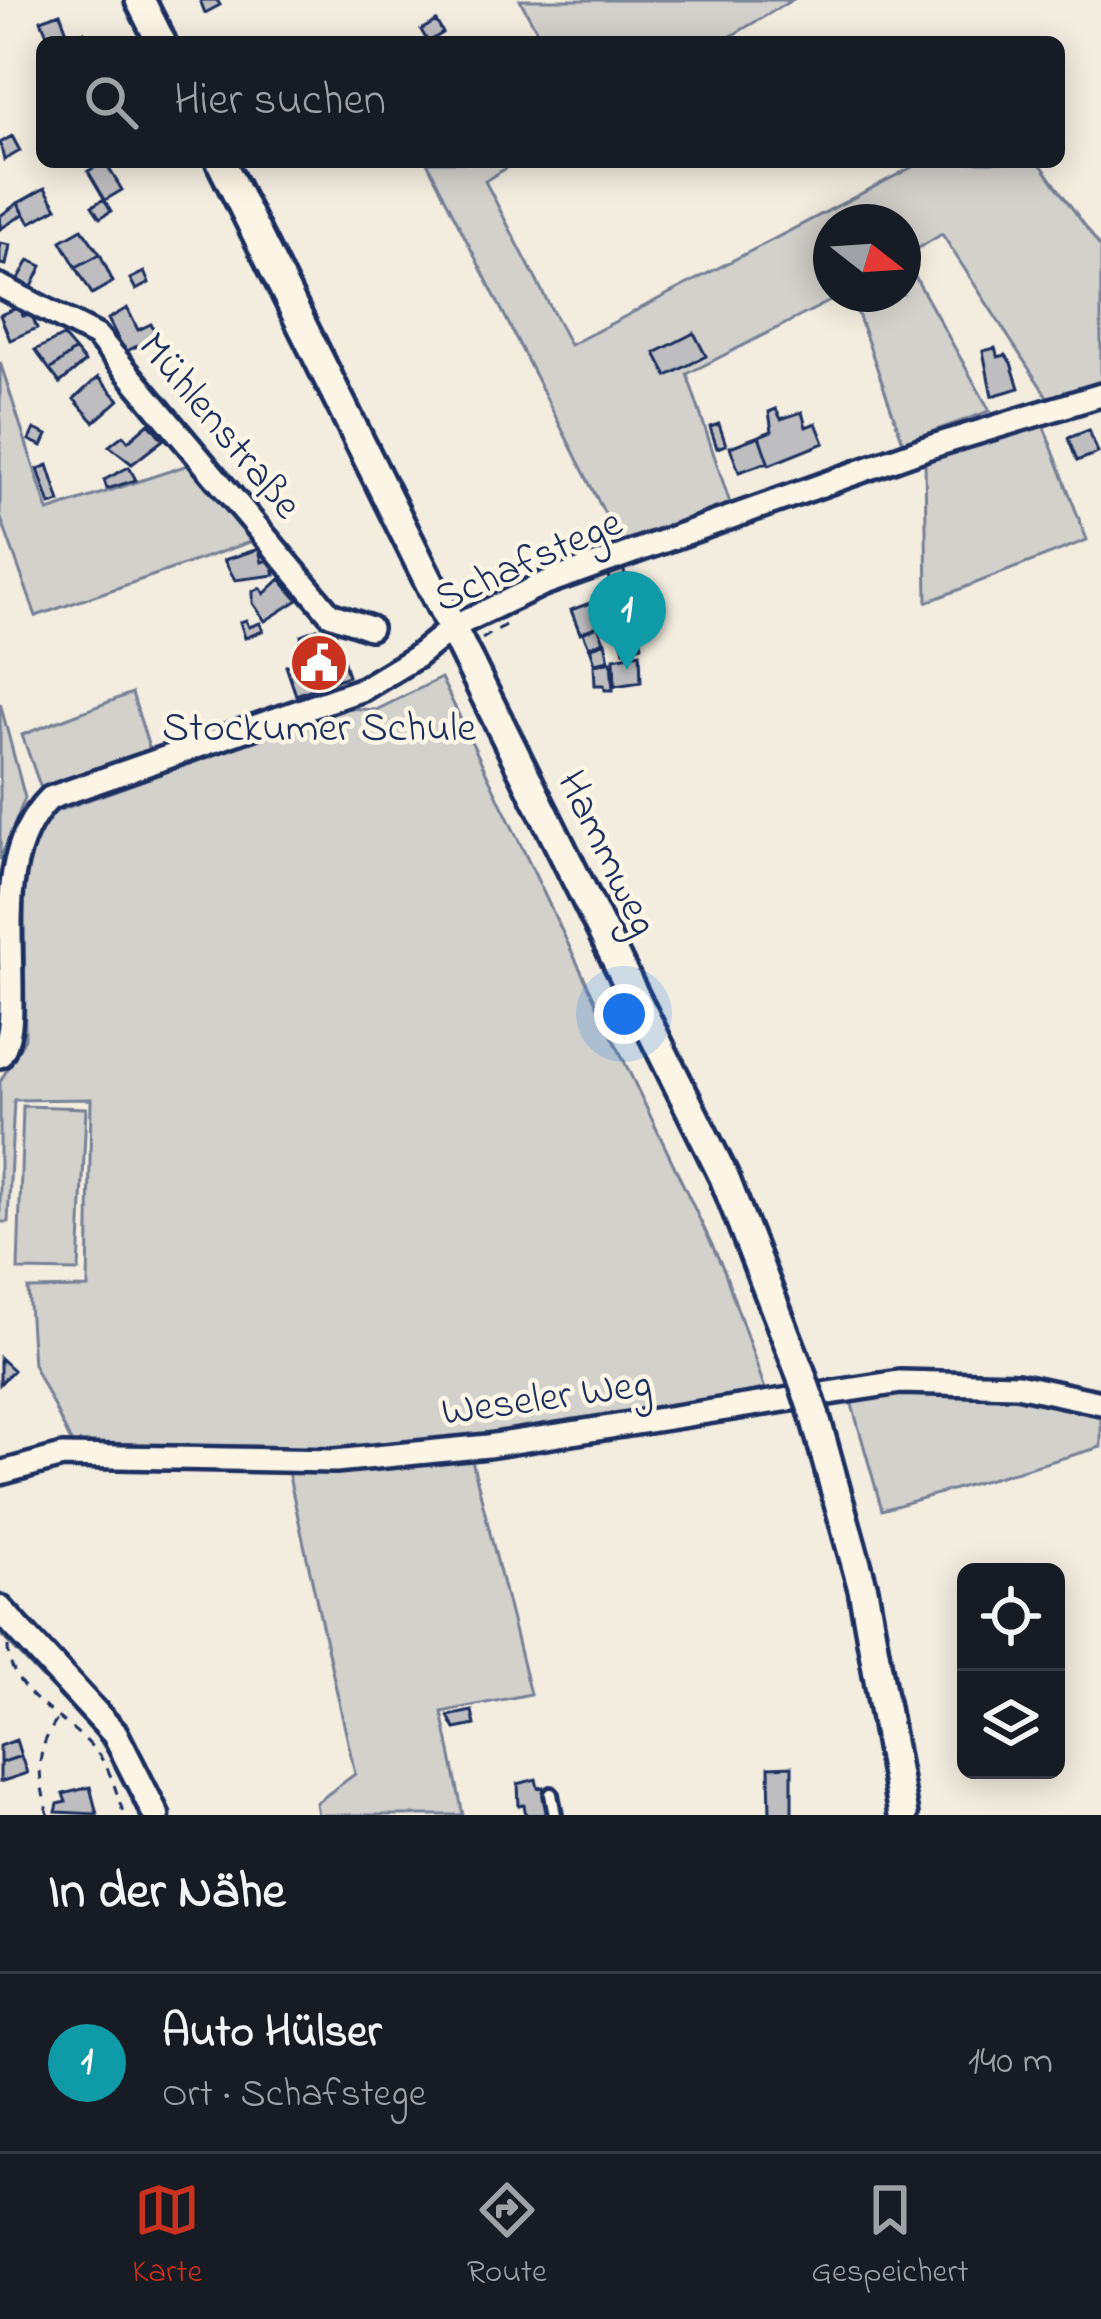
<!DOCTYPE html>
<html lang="de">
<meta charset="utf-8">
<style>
:root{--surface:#171b24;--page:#242831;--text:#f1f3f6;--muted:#9ea1a6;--line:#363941;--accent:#c8321e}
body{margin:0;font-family:"Indie Flower",sans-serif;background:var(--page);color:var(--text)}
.controls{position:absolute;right:36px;bottom:36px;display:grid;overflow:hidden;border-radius:18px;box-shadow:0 6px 30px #0003}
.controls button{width:108px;height:108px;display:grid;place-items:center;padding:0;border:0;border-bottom:3px solid var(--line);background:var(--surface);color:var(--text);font:60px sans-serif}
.compass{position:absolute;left:813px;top:204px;width:108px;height:108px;border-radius:50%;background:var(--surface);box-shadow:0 6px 30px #0003;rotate:107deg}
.you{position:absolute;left:624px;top:1014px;width:42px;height:42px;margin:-30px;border:9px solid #fff;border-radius:50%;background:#1a73e8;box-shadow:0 0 0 18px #1a73e833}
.badge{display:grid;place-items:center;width:78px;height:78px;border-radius:50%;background:var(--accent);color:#fff;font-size:39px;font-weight:700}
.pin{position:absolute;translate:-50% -99px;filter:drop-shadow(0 3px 6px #0008)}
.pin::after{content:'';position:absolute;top:63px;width:42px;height:36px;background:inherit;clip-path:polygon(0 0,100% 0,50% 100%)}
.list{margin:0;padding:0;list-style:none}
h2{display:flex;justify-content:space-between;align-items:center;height:156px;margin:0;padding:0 48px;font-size:51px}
h2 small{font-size:39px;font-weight:400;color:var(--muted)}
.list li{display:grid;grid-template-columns:78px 1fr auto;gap:36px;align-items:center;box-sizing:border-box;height:180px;padding:0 48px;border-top:3px solid var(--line)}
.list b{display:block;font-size:45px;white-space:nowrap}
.list p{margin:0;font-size:39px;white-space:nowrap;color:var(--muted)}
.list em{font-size:39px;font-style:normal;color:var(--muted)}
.icon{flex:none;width:66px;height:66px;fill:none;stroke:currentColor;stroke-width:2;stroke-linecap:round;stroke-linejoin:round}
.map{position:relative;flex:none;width:1101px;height:1815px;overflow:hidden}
.search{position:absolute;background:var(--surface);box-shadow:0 6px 30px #0003;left:36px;right:36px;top:36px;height:132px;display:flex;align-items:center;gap:30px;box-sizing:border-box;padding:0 42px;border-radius:18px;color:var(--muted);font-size:45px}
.sheet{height:336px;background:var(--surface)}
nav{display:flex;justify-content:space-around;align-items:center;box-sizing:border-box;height:168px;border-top:3px solid var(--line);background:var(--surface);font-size:33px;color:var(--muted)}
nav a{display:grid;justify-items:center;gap:6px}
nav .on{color:var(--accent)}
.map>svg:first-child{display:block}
.green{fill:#d3d1cc;stroke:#778095;stroke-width:3}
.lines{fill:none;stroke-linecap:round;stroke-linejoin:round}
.stream{stroke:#707a91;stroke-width:4.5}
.building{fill:#bebec0;stroke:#1b2f5e;stroke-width:3}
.service-casing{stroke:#1b2f5e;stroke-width:20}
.minor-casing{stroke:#1b2f5e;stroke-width:30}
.tertiary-casing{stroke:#1b2f5e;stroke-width:33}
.secondary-casing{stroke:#1b2f5e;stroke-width:36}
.path{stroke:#1b2f5e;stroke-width:3;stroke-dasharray:9 9;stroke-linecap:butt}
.service{stroke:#fcf5e5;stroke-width:10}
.minor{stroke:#fcf5e5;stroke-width:21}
.tertiary{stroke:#fcf5e5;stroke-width:24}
.secondary{stroke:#fcf5e5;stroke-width:27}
.secondary-bridge-casing{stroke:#1b2f5e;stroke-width:36;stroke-linecap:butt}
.secondary-bridge{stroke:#fcf5e5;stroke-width:27}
.labels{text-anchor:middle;stroke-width:9;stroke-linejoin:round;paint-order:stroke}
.street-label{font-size:42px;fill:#1b2f5e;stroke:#fcf5e5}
.poi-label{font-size:42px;fill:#1b2f5e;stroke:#fcf5e5}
</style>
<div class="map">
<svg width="1101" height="1815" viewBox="0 0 1101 1815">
<rect width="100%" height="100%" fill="#f3ede0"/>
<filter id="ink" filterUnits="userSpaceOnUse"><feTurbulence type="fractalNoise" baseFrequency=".00833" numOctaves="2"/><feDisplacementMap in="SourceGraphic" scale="24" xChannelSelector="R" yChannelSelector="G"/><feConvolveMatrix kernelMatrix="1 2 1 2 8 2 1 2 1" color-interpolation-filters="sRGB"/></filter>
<g filter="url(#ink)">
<path class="green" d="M520,0H792L721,42H543Z
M427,162H516L485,181L570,345L922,162H1039L1101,248V383L1048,398L942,234L904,257L990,411L903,442L851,294H903V222H831V294H844L687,374L730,503L619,542Z
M0,362L48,511L194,463L256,540L36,616L0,516Z
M1042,422L1087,540L927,602L925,459Z
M441,678L724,1270L765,1389L495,1438L336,1454L74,1448L33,1364L28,1289L88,1288L91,1099L14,1100L8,1222H0V1082L25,1038L24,861L43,816L347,708L376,710Z
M132,693L151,754L43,794L22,735Z
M0,703L25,798L0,860Z
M23,1106L86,1108L79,1271L18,1270Z
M898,1388L1016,1389L1101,1413V1447L882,1510L849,1394Z
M471,1456L530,1694L442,1712L463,1815H318L316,1803L355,1774L288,1472Z"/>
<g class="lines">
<path class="stream" d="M0,1633L94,1731L118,1766
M126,1781L139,1815"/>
</g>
<path class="building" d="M200,0H217L220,5L205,13Z
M60,13L69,37L84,32L88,42H50L41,20Z
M436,21L443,33L428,42L421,30Z
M12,136L20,151L4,160L0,143Z
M105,162L122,190L105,200L88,171Z
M45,188L57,208L30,223L18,203Z
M104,199L111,211L100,218L92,206Z
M18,203L24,214L0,229V216Z
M82,229L100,254L76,267L61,241Z
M0,243L10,245L6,265L0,264Z
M100,254L113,282L92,294L76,267Z
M29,260L42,266L32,287L18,280Z
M144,272L149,283L136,290L130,279Z
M19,307L23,316L31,313L37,328L10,340L0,315Z
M127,308L138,330L151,324L157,336L125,352L108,319Z
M694,333L706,356L667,376L655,353Z
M63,336L75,350L50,370L35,350Z
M995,348L998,357L1006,355L1011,363L1019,388L992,396L983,351Z
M75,350L85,362L60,383L50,370Z
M98,377L119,400L94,422L74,399Z
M776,409L781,419L802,412L806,427L816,423L824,443L769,465L759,436L772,431L769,412Z
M149,423L163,440L132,464L109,446L123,435L128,441Z
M719,424L726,445L717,448L710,427Z
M34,429L47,435L42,446L29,440Z
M1089,430L1098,453L1077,461L1068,438Z
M759,436L768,462L739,472L730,447Z
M48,465L60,502L50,505L38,469Z
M129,467L136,480L107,489L104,480Z
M259,549L262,562L271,559L275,575L235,580L224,560Z
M623,567L626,580L610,584L607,570Z
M280,579L298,600L265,621L253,603V591L261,588L264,594Z
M595,601L603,624L580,633L571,610Z
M634,607L642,645L624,651L614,612Z
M246,620L249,627L260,623L263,631L245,638L240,622Z
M598,626L604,641L589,647L583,633Z
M317,629L321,639L336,634L348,676L296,695L286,666L303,660L301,635Z
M605,642L609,660L595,663L590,648Z
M640,653L641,682L615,686L614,658Z
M611,661L613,690H605L604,685H595L594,665Z
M0,1358L13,1370L0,1384Z
M472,1711L475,1725L455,1729L448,1716Z
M16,1740L21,1756L0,1763V1746Z
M21,1756L27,1773L0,1782V1763Z
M792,1766V1815H770L769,1767Z
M536,1779L538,1788L543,1787L550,1815H526L524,1805L519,1806L518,1784Z
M90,1787L97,1814L56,1812L58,1804L66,1802L63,1794Z"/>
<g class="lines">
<defs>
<path id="service" d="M551,1794L555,1815"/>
<path id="minor" d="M0,286L97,336L330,614L370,628
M0,1056C12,1039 11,1013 11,992C11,925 0,847 50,798L363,689L416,657L453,627L543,584L926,448L1101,395
M0,1473L62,1456L335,1461L488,1446L900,1382L1017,1385L1101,1403"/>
<path id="tertiary" d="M0,1609L115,1734L156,1815"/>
<path id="secondary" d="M140,0L161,42
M221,162L460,644
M468,660L724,1177L800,1372
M814,1413L863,1589L903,1815"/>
</defs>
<use href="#service" class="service-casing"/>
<use href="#minor" class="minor-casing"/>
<use href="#tertiary" class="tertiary-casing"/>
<use href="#secondary" class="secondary-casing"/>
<path class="path" d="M482,639L510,622
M8,1646C8,1699 79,1721 103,1761C113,1777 118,1798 124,1815
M48,1815C39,1777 33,1754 57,1720"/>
<use href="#service" class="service"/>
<use href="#minor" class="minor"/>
<use href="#tertiary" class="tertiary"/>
<use href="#secondary" class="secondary"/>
<defs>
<path id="secondary-bridge" d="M460,644L468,660
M800,1372L814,1413"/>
</defs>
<use href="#secondary-bridge" class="secondary-bridge-casing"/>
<use href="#secondary-bridge" class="secondary-bridge"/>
</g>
</g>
<defs>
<symbol id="civic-disc" viewBox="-11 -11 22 22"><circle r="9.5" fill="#c8321e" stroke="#fcf5e5"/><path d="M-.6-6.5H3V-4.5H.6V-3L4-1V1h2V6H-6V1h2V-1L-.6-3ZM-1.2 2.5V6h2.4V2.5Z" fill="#fff"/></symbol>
</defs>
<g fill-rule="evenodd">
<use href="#civic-disc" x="286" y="630" width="66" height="66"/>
</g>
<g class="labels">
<g class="street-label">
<text transform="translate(222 424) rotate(50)" y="15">Mühlenstraße</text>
<text transform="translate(527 558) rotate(-24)" y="15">Schafstege</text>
<text transform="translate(610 852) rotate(64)" y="15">Hammweg</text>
<text transform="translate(546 1395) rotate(-8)" y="15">Weseler Weg</text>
</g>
<g class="poi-label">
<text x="319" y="740">Stockumer Schule</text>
</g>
</g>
</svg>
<div class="controls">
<button><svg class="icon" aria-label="locate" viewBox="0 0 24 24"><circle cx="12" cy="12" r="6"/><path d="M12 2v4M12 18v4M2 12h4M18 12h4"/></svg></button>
<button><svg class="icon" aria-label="layers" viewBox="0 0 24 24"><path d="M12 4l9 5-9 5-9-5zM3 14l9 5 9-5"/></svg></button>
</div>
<svg class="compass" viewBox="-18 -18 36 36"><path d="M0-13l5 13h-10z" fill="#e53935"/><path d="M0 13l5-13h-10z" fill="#9ea1a6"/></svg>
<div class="you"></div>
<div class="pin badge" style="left:627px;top:670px;background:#0f9aa8">1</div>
<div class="search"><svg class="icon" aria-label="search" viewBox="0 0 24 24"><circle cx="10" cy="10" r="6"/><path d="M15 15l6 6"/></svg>Hier suchen</div>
</div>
<section class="sheet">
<h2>In der Nähe<small></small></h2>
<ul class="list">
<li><span class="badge" style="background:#0f9aa8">1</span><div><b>Auto Hülser</b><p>Ort · Schafstege</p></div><em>140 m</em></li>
</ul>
</section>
<nav>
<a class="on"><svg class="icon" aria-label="map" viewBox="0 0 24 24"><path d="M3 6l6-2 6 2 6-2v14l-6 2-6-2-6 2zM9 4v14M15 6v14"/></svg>Karte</a>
<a><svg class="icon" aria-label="directions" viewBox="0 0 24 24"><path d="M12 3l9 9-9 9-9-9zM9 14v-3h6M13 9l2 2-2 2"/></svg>Route</a>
<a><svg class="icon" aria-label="saved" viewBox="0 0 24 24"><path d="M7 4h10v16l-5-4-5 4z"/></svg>Gespeichert</a>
</nav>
